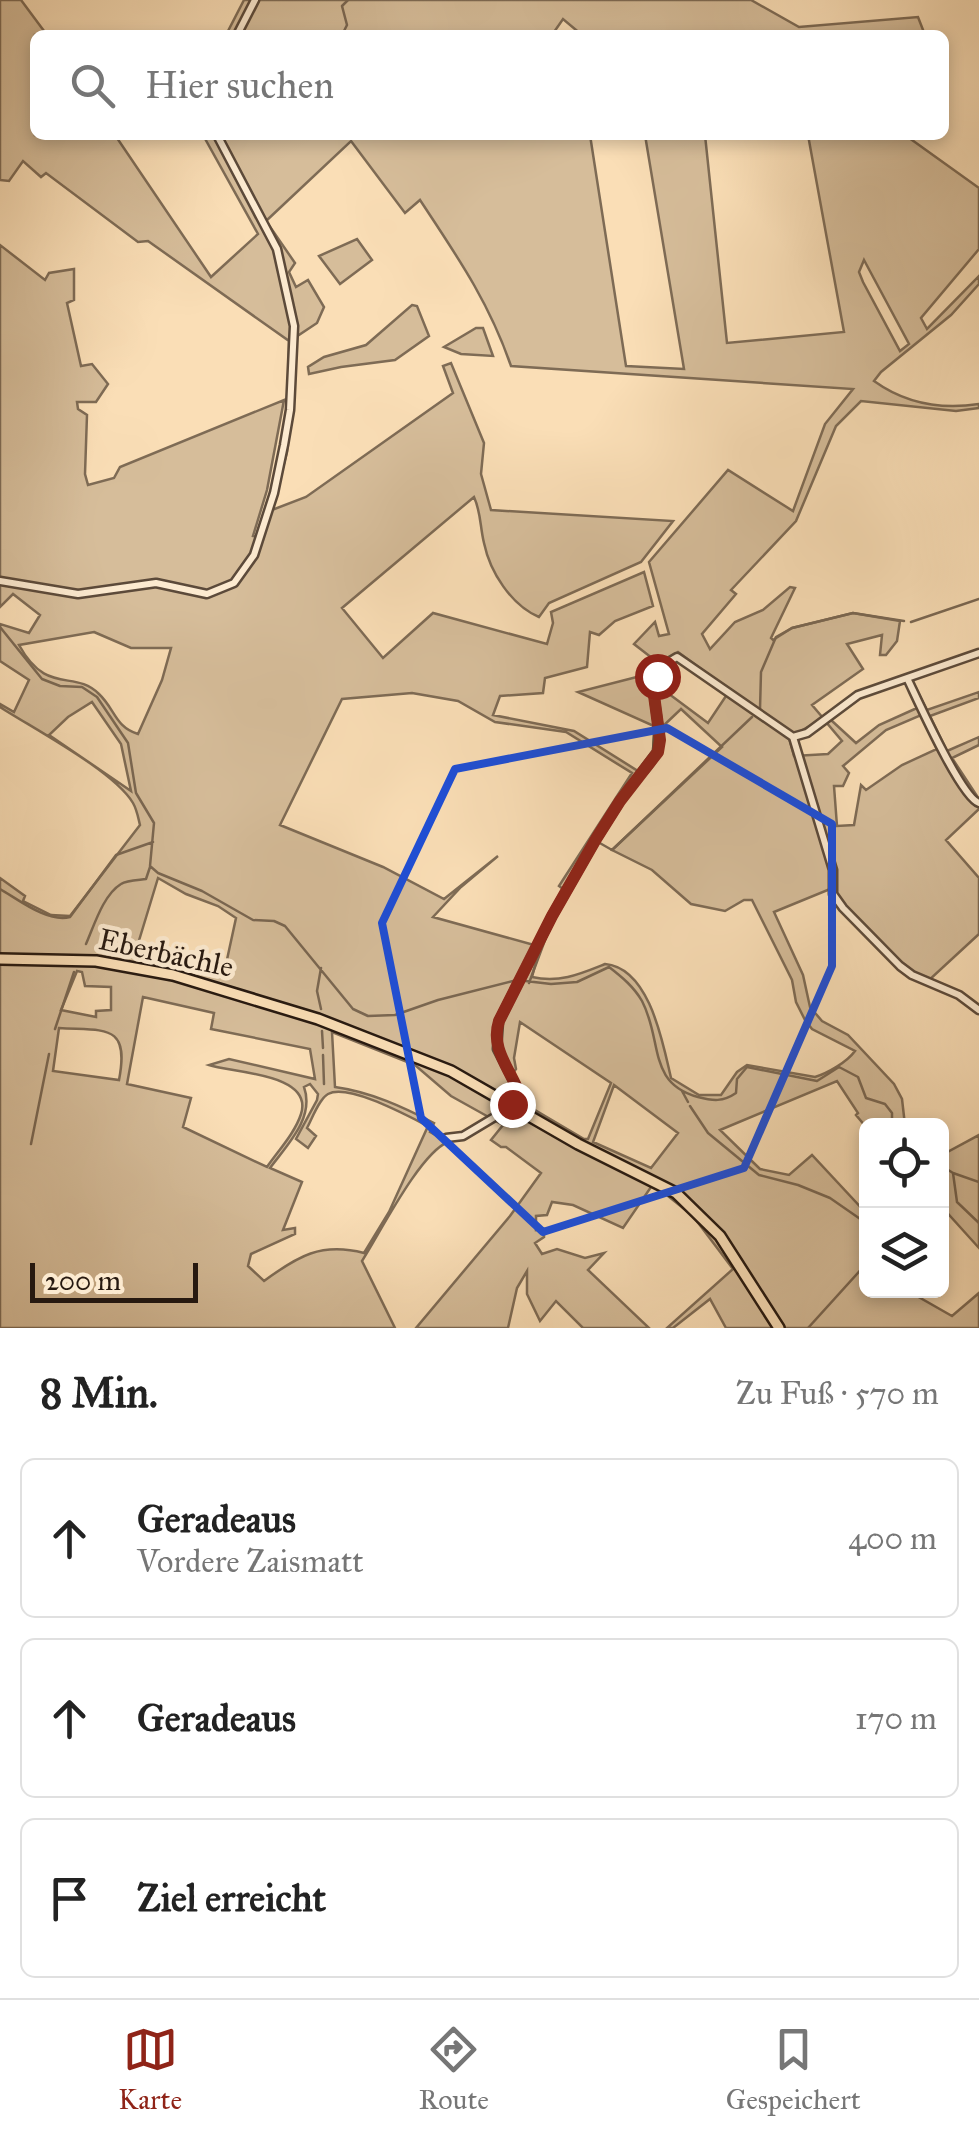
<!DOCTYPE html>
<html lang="de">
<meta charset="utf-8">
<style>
:root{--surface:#fff;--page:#f2f2f2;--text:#222;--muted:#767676;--line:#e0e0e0;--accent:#8f2418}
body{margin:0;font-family:"IM FELL Great Primer",serif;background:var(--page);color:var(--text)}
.controls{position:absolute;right:30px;bottom:30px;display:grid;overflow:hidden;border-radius:15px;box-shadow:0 5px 15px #0003}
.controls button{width:90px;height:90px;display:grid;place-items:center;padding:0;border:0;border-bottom:2px solid var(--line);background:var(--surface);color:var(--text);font:50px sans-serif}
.scale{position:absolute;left:30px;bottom:25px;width:168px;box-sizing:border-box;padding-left:10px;border:5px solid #271910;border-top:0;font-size:28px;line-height:35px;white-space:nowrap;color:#271910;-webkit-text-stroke:8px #fcead0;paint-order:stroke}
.stop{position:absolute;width:30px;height:30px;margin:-22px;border:8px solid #8f2418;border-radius:50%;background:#fff}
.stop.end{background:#8f2418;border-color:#fff;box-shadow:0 2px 10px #0008}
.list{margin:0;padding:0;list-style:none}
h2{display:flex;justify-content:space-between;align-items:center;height:130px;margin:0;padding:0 40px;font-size:42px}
h2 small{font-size:32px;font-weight:400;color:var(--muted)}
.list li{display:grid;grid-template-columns:65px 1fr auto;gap:30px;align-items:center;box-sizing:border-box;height:160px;margin:0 20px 20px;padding:0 20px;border:2px solid var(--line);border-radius:15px}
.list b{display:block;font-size:38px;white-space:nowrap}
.list p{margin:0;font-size:32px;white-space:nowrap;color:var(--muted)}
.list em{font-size:32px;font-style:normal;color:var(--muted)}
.icon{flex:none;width:55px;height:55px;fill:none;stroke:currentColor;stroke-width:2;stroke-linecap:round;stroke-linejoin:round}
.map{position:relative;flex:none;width:979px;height:1328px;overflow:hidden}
.search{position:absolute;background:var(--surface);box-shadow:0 5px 15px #0003;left:30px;right:30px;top:30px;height:110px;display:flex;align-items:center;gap:25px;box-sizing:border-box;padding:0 35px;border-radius:15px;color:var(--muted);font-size:38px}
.sheet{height:670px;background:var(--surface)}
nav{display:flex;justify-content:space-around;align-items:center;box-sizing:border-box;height:140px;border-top:2px solid var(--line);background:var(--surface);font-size:28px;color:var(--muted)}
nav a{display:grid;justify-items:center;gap:5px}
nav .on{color:var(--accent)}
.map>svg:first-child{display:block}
.green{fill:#d6bd9a;stroke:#7e6b55;stroke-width:2.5;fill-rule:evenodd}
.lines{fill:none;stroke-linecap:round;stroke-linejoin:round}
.stream{stroke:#7a6752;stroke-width:2.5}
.minor-casing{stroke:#5c4a3a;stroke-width:11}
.major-casing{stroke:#271910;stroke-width:14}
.minor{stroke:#fcead0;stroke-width:6}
.major{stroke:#fadeb6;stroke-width:9}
.route{stroke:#8f2418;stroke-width:12}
.marked{fill:none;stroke:#1d4ed8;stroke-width:8;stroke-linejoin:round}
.labels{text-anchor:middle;stroke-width:9;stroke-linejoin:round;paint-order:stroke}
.street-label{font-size:30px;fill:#271910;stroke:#fcead0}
</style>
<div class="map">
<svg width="979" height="1328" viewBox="0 0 979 1328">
<rect width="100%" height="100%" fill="#fadeb6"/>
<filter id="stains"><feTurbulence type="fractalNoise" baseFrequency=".002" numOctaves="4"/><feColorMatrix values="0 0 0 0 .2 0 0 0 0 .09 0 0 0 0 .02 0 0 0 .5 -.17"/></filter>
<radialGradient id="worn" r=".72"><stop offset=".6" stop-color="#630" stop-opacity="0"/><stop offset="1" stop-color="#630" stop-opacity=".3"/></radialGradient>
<path class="green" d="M0,0H21L47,35H35V135H115L211,277L258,234L203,135H590L626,366L684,369L645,135H705L727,343L844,332L808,135H905L979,188V249L921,318L927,329L979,276V284L951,315L881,372L874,381C906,404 940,410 979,404V408L956,411L861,401L836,426L796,521L731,590L736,594L702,634L710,649L735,622L763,610L790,587L795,588L771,638L773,640L792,628L853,613L900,621L897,641L886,655H880L882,635L847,644L863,669L812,705L823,718L789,738L794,756L828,754L842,741L826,722L831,720L856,743L879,725L917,708L906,683L913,682L927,710L979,692V698L930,716L947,751L979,737V745L952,758L979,799V809L946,840L979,878V934L927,982L898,966L830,889L774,912L803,975L810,1007L822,1021L848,1035L894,1084L902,1099L905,1125L866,1127L856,1115L858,1113L837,1081L720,1130L760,1169L789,1175L812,1155L866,1213V1290L908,1291L952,1316L979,1293V1328H726L710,1299L673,1328H667L733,1269L693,1216L653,1184L623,1228L573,1205L552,1202L547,1215L536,1216V1230L544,1229V1237L535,1243L542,1254L557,1249L585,1258L604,1253L588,1270L649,1328H583L556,1301L540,1321L527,1294V1271L517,1288L508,1328H416L510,1216L541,1173L506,1147H501L491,1140L503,1125L451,1096L415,1065L332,1032L335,1087C371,1092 403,1107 434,1123L430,1132L448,1142C420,1153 380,1233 362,1261L395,1328H0V878L25,896L23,901L51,915L70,916L140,825C138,817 137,810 133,803C114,771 34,729 0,707V704L14,712L29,680L0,661V624L29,633L40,615L13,594L0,607V245L45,280L49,273L74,269V300L67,303L81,366L92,364L108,384L96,402H77L78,409L87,415L85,474L88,485L114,478L120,467L284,400L267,490L253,536L259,537L272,492L288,409L289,341L148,241L138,242L46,173L41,177L23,161L9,181L0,180ZM351,141L405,213L420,200C457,256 489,302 511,366L853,389L825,424L793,511L728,470L649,562L669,634L659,636L655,622L634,644L657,662L669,659L678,652L730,690L708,723L661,688L677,667L674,664L664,670L578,692L654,726L653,753L638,771L574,731L493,715L500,696L543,693L545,678L587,667L590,632L599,635L615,621L653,606L644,572L551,612L553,623L547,644L433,613L383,658L342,608L474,497C481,512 480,527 484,543C490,572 511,605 539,617L549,603L641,562L673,521L491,510L481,474L484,443L451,363L443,366L453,393L306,497L272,510L287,452L296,337L317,323L324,307L308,280L296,287L289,272L295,263L266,221ZM864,260L909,344L900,351L863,282L859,272ZM94,632L131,648H171L162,680L138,734C115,727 115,709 99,694C74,669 47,696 19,645ZM412,693L458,701L495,722L566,732L632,773L559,886L563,889L534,945L433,917L461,887L498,856L444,899L383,867L280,825L342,699ZM92,702L121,744L131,791L49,735L68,717ZM681,709L722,747L612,850L652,870L691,904L725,911L744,900H752L792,980L796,1002L805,1020L812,1029L855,1051C847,1062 828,1073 815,1077L747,1065L737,1072L721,1095H699L671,1078C663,1044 650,968 605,964C580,974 560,983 532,977C543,928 594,841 624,799C633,784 651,774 658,758C663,748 663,739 661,728ZM921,715L937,749L902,765L866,790L861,785L854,825L837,826L834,786H843L849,773L843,766L886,730ZM158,878L186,894L218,906L236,918L223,978L134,957ZM77,971L82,972L85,986L111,987V1010L96,1011V1017L61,1010ZM143,997L214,1013L211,1029L310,1049L315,1079L229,1059L209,1065C232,1073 314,1073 301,1114C295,1133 278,1151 267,1167L183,1127L191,1098L127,1084ZM520,1022L611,1083L588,1139H584L518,1100V1084L513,1073L516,1069L514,1058ZM59,1028C105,1031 130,1023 119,1080L53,1071ZM310,1084L318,1094L317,1100L296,1139L308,1148L316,1136L307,1128C312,1119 319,1099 328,1094C348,1083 408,1116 428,1126L389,1212L364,1253C321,1242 298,1256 264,1281L248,1266L251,1254L295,1234V1228L283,1230L302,1182L270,1168C287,1145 315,1118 304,1087ZM614,1085L678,1133L651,1168L593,1142Z
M244,0H751L799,27L918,17L925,35H582L563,19L552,35H226Z
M357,239L372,260L340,284L319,256Z
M412,305L417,306L429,336L395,360L341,367L309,374L308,367L324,357L366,345Z
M476,328H483L493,356L461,354L444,347Z
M979,1135V1248L942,1207V1155Z"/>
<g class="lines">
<path class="stream" d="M342,35L347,25L342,6L348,0
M911,622L979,599
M0,627L42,679L60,686L82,687L97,697L128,743L136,793L154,823L150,866L158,873L202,891L253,920L274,921L285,926L353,1009L368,1016L395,1015L438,1000L517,980L551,984L577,982L609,967C622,977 634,987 642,1001C663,1041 647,1083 698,1097C713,1101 723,1102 736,1093L737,1079L747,1067L817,1081L839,1067L858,1077L866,1098L885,1104L892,1113V1126
M760,709L761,672L776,637L792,628L853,613L904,621
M598,842L612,850L752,717
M0,889C19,900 48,923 70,917L116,855L153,842
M86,944C94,926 103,895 121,884C127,880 140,880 146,879L150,867
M321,968L317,991L321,1009
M529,983L548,932L577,878
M55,1029L74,972
M322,1031L323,1048
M323,1055L324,1084
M682,1091L688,1102
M690,1106L708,1133L759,1175L798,1185L830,1198L866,1223
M31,1144L49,1054
M942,1166L953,1173L957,1202L979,1223
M953,1173L979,1182
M808,1328L866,1264"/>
<defs>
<path id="minor" d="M237,35L255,0
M0,581L78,594L156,583L207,594L234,583L254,555L274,493L284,445L290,410L294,326L277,249L217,135
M908,680C919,703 961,797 979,803
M793,737L833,870V894L843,908L900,966L912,975L959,995L979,1010
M793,737L807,733L858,695L979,653
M446,1138L463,1136L508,1109L514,1100L516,1086L497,1049L499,1021L552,916L596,839L620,801L657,752L659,732L653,688L660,667L677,657L793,737"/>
<path id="major" d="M0,959L96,961L173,975L318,1019L451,1071L578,1144L676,1193L720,1236L779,1328"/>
</defs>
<use href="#minor" class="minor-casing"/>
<use href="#major" class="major-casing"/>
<use href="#minor" class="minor"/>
<use href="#major" class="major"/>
</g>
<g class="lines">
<path class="route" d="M512,1104L516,1086C506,1064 491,1046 499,1021L552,916L596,839L620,801L658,752L660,740L653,688L657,676"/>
</g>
<path class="marked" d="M667,728L832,824V966L744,1168L543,1232L421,1118L382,923L455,769Z"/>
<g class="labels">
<g class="street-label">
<text transform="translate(166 953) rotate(12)" y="10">Eberbächle</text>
</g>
</g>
<rect width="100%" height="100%" filter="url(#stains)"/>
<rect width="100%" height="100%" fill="url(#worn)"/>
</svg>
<div class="controls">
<button><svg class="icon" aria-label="locate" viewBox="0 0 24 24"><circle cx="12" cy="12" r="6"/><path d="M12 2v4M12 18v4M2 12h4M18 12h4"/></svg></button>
<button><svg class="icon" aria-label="layers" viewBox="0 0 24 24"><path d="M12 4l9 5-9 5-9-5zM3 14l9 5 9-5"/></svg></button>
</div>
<div class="scale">200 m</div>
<div class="stop" style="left:657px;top:676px"></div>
<div class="stop end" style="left:512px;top:1104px"></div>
<div class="search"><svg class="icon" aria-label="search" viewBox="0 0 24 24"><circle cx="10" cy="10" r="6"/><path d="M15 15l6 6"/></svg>Hier suchen</div>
</div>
<section class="sheet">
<h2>8 Min.<small>Zu Fuß · 570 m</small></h2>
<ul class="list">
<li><svg class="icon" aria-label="ahead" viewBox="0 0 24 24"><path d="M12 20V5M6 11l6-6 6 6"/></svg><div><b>Geradeaus</b><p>Vordere Zaismatt</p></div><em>400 m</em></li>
<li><svg class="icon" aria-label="ahead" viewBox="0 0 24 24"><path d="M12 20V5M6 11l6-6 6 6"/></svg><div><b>Geradeaus</b></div><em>170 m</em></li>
<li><svg class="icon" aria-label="arrive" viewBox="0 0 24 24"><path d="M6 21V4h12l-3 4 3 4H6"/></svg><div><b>Ziel erreicht</b></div></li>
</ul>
</section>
<nav>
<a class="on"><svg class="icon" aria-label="map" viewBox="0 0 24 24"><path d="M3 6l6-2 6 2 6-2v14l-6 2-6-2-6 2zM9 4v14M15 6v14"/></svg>Karte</a>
<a><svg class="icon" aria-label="directions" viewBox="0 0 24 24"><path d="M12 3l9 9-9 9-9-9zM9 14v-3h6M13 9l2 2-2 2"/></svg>Route</a>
<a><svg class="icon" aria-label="saved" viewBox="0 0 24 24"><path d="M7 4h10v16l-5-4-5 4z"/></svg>Gespeichert</a>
</nav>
